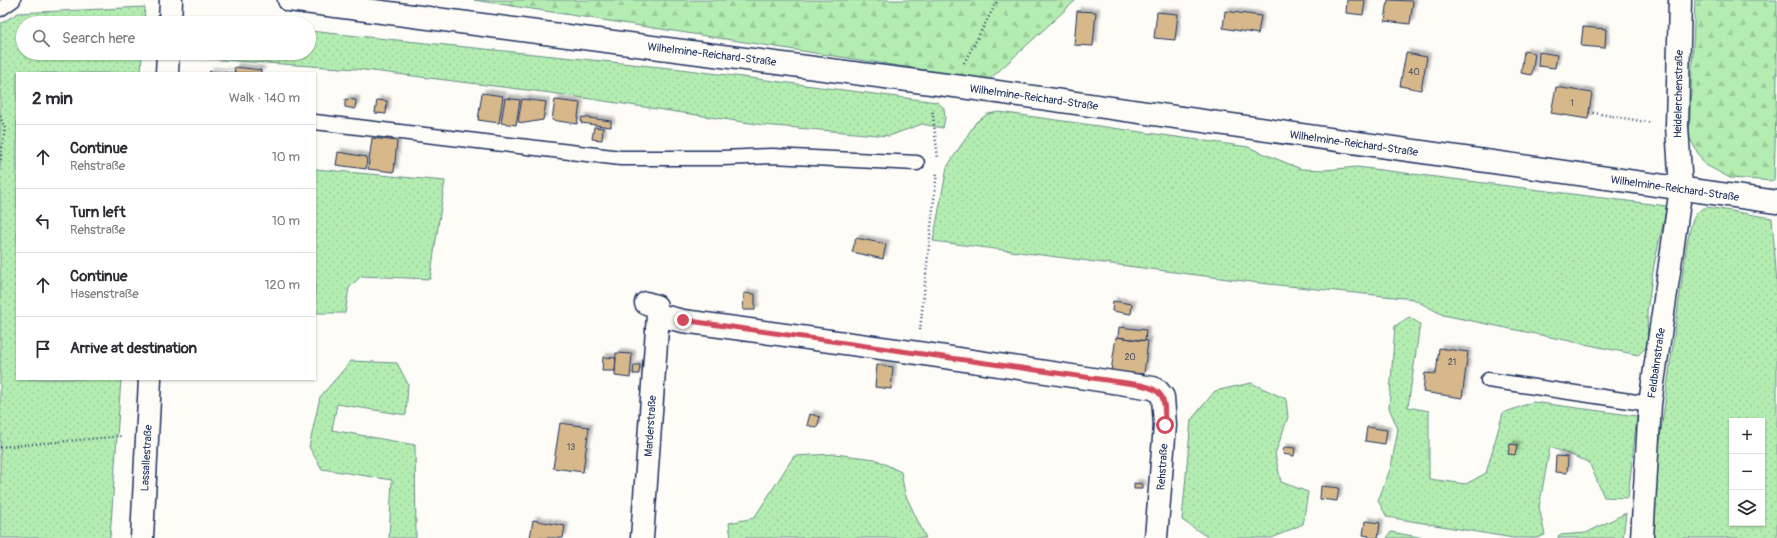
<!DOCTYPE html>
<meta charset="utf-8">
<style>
:root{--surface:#fff;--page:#f7f7f7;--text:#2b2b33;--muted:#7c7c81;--line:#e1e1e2}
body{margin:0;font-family:Pangolin,sans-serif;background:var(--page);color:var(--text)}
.controls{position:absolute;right:12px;bottom:12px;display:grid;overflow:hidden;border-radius:0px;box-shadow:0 1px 3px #0004}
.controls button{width:36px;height:36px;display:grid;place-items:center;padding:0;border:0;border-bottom:1px solid var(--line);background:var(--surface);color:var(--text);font:20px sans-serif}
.stop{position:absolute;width:12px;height:12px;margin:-9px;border:3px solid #d1495b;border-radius:50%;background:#fff}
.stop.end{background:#d1495b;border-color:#fff;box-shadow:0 1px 4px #0008}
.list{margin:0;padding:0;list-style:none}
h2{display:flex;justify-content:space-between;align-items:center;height:52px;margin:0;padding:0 16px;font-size:17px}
h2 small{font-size:13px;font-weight:400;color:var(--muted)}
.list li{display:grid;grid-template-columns:26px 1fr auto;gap:12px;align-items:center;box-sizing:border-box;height:64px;padding:0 16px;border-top:1px solid var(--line)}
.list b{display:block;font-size:15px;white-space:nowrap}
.list p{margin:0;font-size:13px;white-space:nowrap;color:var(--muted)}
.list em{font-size:13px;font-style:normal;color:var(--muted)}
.icon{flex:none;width:22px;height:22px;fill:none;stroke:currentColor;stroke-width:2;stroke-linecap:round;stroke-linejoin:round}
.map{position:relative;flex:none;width:1777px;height:538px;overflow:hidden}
.search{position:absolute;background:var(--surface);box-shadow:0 1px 3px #0004;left:16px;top:16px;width:300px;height:44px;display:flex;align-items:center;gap:10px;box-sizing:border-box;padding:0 14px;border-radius:22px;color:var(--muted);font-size:15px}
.panel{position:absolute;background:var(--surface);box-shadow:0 1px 3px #0004;left:16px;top:72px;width:300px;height:308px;border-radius:0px}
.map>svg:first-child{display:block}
.grass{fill:url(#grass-dots);stroke:#688e88;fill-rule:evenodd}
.forest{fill:url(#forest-firs);stroke:#688e88}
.building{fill:#d6b88a;stroke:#1b2f5e;filter:url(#shadow)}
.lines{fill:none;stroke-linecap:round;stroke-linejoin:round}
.lane-casing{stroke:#1b2f5e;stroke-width:17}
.street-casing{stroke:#1b2f5e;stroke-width:25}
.secondary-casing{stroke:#1b2f5e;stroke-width:25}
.path{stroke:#1b2f5e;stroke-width:2.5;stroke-dasharray:1 3;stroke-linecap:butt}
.lane{stroke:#fdfcf7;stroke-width:14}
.street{stroke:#fdfcf7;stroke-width:22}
.secondary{stroke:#fdfcf7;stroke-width:22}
.route{stroke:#d1495b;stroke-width:5}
.labels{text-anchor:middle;stroke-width:3.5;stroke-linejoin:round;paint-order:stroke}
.number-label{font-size:9px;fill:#4a5169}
.street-label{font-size:11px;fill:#1b2f5e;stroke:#fdfcf7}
</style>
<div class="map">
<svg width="1777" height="538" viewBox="0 0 1777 538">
<defs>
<pattern id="grass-dots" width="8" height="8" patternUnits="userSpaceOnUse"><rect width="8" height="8" fill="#b4edb1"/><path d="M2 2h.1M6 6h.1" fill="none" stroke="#9acc9b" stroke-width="1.8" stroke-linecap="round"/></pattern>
<pattern id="forest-firs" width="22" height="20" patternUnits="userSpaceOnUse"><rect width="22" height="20" fill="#b4edb1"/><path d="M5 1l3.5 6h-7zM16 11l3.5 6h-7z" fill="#9acc9b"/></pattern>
<filter id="shadow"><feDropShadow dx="3.5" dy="-3.5" stdDeviation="1" flood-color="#0004"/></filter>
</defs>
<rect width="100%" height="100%" fill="#fdfcf7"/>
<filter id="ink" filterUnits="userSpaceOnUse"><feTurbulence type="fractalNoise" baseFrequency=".025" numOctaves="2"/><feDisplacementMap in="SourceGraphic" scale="8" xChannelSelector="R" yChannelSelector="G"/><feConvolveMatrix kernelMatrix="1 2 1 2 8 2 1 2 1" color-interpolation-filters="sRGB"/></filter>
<g filter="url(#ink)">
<path class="grass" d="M145,7L144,23H23V53H142L141,73H17V379H121L110,538H0V24L18,13Z
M309,31L680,69L937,102L944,108L945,118L943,128L922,124L889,136L763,125L551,93L356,69L192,58L193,53H309Z
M999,112L1248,147L1301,169L1325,170L1357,167L1667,206L1654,265L1647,311L1648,346L1638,355L1443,315L1413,299L1259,283L933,241L947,167L976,122L988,114Z
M315,169L445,181L430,279L361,276L349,288L345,313H315Z
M1707,207L1772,218L1777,283V538H1652L1660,438L1687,243C1691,228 1691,211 1707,207ZM1732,421H1762V523H1732Z
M1409,317L1420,324L1408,407L1429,411V479L1466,484L1486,473L1503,413L1533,402L1637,416L1628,498L1604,497L1589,462L1550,447L1539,507L1545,535L1537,538H1513L1387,517L1378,501L1391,467L1398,429L1389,408L1395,326Z
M351,361L397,363L408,384L406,415L337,404L332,430L415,445L416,538H389L392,480L322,469L309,447L320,397Z
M1251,383L1286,399L1288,417L1275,454L1281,482L1308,492L1303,524L1272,538H1209L1182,520L1191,420L1215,391Z
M835,454L875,459L901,472L905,494L926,538H731L729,523L754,518L794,456Z
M1626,513L1623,538H1558L1559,535L1586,533Z
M1391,532L1424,538H1387Z"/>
<path class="forest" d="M474,0H1076L989,80Z
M1695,0H1777V80L1774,181L1730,178L1704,164L1689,137Z"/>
<path class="building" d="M1347,0H1365L1363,15L1346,13Z
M1388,0L1413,1L1410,24L1385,21Z
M1077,11L1096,12L1093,46L1074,45Z
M1225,11L1261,16L1258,34L1223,28Z
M1157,12L1178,14L1175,40L1154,38Z
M1583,27L1606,29L1605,48L1581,46Z
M1524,51L1535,53L1532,75L1521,73Z
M1539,52L1557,55L1555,68L1538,66Z
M1406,53L1427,57L1421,90L1400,86Z
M235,67L261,70V73H234Z
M210,71L233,73H209Z
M1556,87L1592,93L1588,119L1551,113Z
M482,93L503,96L499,123L478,120Z
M505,98L520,100L516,125L501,123Z
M345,99L356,100L355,109L345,107Z
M522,99L546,102L543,120L525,123L518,122Z
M377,100L387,101L386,114L375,113Z
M555,100L580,103L577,124L552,120Z
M582,117L611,121V127L581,123Z
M594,127L603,128L602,140L592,139Z
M372,138L397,141L394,172L368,169Z
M338,152L367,157L366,169L336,165Z
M856,238L886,244L883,259L852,252Z
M744,293L755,294V310H743Z
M1113,301L1132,304L1131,314L1112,311Z
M1119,327L1146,330L1145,341L1118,337Z
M1116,337L1148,341L1144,374L1111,371Z
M1439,348L1468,352L1462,398L1423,392L1425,373L1436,374Z
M616,353L632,354L630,378L615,376Z
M603,357L616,358L615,371H602Z
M634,365H640L639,374H633Z
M877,365L893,367L891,389L875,387Z
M810,414L820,417L817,428L807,425Z
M560,423L589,427L583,472L553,468Z
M1367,427L1387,430L1385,444L1365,441Z
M1510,444L1517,445L1515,455L1508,454Z
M1284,447L1295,448L1294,456L1283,454Z
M1556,456L1568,457L1567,473L1555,472Z
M1134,483L1142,484V489H1134Z
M1321,486L1339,488L1337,501L1320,499Z
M533,520L565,526L563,538H530Z
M1365,521L1380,523L1378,538H1368L1369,536L1363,535Z"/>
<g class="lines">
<defs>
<path id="lane" d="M0,9L13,0
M315,122L621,158H722L772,156L917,163
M1488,380L1650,404"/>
<path id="street" d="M658,315L683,321L918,353L1153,388L1158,391L1163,397L1165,425L1156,538
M642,538L658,315L656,306L646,303
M1642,538L1650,404L1681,188L1677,126L1680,0"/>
<path id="secondary" d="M289,0L962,87L1777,202
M170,23L171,0
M167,73L168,53
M142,538L150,379"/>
</defs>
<use href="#lane" class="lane-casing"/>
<use href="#street" class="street-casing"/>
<use href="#secondary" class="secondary-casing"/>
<path class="path" d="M203,23C218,14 250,21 268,23
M964,63L998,0
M932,108L938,159
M1589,112L1652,123
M0,116L5,129L0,163
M920,330L937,171
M0,447L123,436"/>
<use href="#lane" class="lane"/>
<use href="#street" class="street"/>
<use href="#secondary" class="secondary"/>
</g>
</g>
<g class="lines" filter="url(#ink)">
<path class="route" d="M683,320L1141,385C1168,391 1164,402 1165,425"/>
</g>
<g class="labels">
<g class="number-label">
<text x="1414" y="75">40</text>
<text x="1572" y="106">1</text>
<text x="1130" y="360">20</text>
<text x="1452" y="365">21</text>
<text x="571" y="450">13</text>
</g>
<g class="street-label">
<text transform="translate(712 54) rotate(7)" y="4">Wilhelmine-Reichard-Straße</text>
<text transform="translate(1678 94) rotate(-89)" y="4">Heidelerchenstraße</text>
<text transform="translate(1034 97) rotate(8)" y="4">Wilhelmine-Reichard-Straße</text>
<text transform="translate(1354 143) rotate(8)" y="4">Wilhelmine-Reichard-Straße</text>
<text transform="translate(1675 188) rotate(8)" y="4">Wilhelmine-Reichard-Straße</text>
<text transform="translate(1656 363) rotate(-82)" y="4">Feldbahnstraße</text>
<text transform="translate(650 426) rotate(-86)" y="4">Marderstraße</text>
<text transform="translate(146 458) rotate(-87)" y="4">Lassallestraße</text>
<text transform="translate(1162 467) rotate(-86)" y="4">Rehstraße</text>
</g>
</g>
</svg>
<div class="controls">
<button>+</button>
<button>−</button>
<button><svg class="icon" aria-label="layers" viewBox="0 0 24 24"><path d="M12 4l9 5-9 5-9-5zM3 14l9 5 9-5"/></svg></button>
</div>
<div class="stop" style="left:1165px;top:425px"></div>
<div class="stop end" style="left:683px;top:320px"></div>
<div class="search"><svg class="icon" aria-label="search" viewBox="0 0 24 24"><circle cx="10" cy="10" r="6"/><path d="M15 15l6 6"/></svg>Search here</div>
<section class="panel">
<h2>2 min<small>Walk · 140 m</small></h2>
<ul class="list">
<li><svg class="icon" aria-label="ahead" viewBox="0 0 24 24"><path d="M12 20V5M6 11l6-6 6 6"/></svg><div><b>Continue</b><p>Rehstraße</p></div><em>10 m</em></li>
<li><svg class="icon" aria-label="left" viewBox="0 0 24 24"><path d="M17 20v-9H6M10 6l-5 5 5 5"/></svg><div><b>Turn left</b><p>Rehstraße</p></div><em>10 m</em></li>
<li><svg class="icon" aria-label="ahead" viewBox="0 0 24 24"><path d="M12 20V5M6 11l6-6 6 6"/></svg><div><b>Continue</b><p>Hasenstraße</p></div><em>120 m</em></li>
<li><svg class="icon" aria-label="arrive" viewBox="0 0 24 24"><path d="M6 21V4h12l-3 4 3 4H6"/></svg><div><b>Arrive at destination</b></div></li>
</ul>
</section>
</div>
